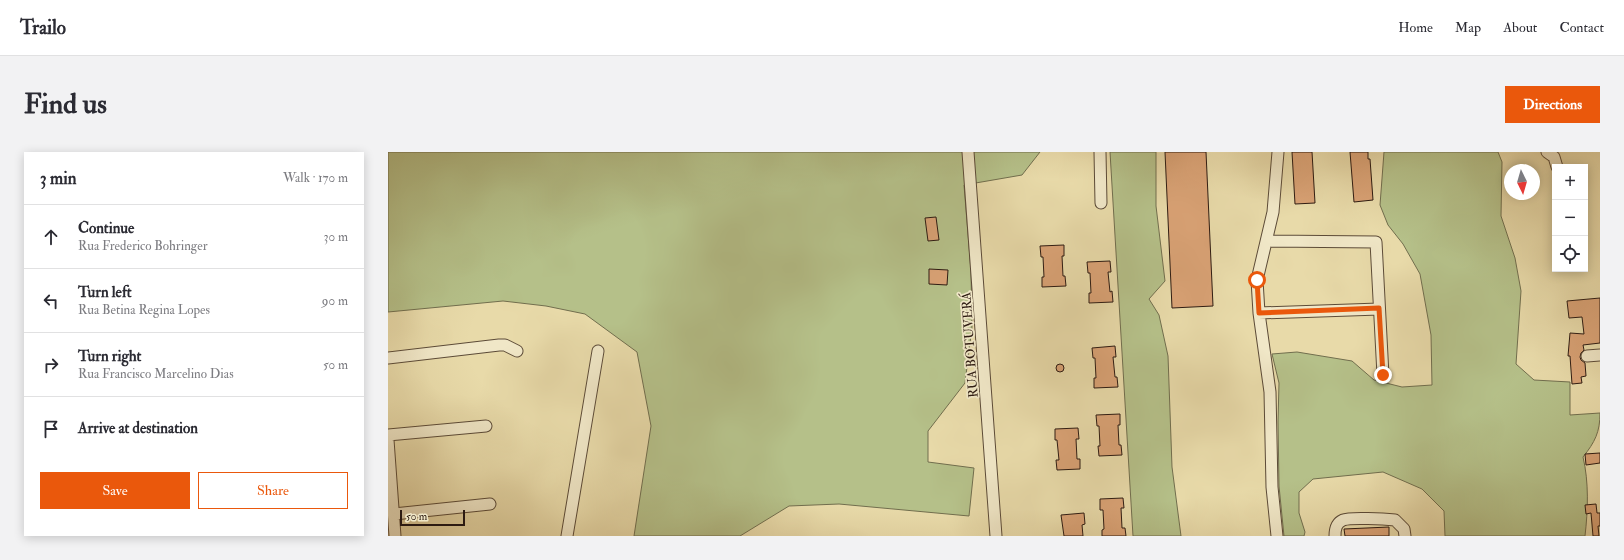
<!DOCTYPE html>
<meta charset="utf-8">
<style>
:root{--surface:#fff;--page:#f2f2f3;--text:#2b2b33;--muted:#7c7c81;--line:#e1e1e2;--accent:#ea580c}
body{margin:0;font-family:"IM FELL Double Pica",serif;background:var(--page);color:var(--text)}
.controls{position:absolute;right:12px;top:12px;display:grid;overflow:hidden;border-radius:0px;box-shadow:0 2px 10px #0003}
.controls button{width:36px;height:36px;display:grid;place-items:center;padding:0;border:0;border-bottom:1px solid var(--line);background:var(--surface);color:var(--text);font:20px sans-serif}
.compass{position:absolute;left:1116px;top:12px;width:36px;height:36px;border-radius:50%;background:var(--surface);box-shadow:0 2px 10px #0003;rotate:175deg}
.scale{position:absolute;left:12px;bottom:10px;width:65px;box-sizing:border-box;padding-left:4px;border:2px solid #2d1b12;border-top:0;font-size:11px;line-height:14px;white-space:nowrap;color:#2d1b12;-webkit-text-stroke:3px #f0e7c7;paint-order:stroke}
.stop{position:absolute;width:12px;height:12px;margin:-9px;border:3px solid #ea580c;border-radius:50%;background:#fff}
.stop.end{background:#ea580c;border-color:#fff;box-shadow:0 1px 4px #0008}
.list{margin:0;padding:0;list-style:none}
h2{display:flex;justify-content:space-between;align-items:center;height:52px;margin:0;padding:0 16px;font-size:17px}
h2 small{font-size:13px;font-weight:400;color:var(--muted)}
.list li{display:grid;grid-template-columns:26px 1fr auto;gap:12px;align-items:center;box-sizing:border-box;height:64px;padding:0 16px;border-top:1px solid var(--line)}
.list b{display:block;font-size:15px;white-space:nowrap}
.list p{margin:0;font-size:13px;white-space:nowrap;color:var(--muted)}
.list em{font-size:13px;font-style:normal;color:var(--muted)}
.actions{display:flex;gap:8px;padding:12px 16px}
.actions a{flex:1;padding:9px 0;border:1px solid var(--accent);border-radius:0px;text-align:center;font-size:14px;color:var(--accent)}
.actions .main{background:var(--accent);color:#fff}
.icon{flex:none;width:22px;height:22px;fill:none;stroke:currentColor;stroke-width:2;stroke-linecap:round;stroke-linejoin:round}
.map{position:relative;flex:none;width:1212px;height:384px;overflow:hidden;border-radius:0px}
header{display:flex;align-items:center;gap:24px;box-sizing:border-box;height:56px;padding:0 20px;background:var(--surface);border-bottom:1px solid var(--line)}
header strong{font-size:19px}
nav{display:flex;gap:22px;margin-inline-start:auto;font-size:14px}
.intro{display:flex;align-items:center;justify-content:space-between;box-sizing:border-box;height:96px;padding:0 24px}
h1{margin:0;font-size:28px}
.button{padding:10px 18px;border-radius:0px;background:var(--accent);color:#fff;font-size:14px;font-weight:700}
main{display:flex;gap:24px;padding:0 24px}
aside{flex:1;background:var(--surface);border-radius:0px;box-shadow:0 2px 10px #0003}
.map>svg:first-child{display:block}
.green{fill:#b5c089;stroke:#716e4e}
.building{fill:#d9a275;stroke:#2d1b12}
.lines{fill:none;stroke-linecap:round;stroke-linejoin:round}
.minor-casing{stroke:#5c4b38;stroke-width:13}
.minor{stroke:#f0e7c7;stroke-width:11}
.route{stroke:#ea580c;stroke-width:5}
.labels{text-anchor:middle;stroke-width:3.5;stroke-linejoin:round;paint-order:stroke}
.street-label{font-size:13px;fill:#2d1b12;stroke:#f0e7c7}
</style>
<header>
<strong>Trailo</strong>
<nav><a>Home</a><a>Map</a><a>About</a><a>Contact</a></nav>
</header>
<div class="intro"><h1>Find us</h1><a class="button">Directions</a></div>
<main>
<aside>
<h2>3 min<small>Walk · 170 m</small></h2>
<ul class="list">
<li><svg class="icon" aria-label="ahead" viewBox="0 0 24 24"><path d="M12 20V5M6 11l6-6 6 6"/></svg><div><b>Continue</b><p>Rua Frederico Bohringer</p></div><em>30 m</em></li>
<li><svg class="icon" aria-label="left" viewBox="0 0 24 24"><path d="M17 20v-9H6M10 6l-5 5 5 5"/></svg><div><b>Turn left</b><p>Rua Betina Regina Lopes</p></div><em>90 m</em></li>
<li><svg class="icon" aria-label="right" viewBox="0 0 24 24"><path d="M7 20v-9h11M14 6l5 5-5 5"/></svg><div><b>Turn right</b><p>Rua Francisco Marcelino Dias</p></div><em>50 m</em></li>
<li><svg class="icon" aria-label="arrive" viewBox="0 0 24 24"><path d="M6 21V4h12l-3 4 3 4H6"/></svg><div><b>Arrive at destination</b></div></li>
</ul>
<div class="actions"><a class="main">Save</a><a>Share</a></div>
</aside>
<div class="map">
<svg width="1212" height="384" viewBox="0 0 1212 384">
<rect width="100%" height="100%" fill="#e8daa9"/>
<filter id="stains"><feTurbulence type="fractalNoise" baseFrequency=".005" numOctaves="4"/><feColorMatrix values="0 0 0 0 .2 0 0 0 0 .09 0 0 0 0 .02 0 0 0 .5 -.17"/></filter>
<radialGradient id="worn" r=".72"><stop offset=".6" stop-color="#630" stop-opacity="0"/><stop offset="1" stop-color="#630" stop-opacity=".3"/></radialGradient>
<path class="green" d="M0,0H652L634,23L576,33L583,119L584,175L577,231L540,279V310L586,316L581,364L451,352L401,354L352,384H246L263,274L249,200L197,162L158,154L115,149L0,160Z
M722,0H768V54L777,129L761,147L771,163L780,204L784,315L793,384H745Z
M996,0H1110L1114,10L1113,64L1127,106L1133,139L1128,212L1146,228L1182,230V263L1212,261C1212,280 1207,290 1195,305C1201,330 1200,358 1197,384H1057L1056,359L1034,337L995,320L925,327L911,340V361L917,380L916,384H896L891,334L890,270L891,231L884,202L909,200L964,209L986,228L1014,235L1044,233L1043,183L1032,122L1015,92L1000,73L992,53Z"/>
<path class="building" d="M777,0H818L825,154L784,156Z
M904,0H924L927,51L907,52Z
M962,0H980V7H982L985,48L966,50Z
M548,65L551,88L540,89L537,66Z
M676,93V104H674L675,124H677L678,134L654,135V125H656L655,105H653L652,94Z
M722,109L723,120H720L722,140L724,139L725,150L701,151V141H703L702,121H700L699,110Z
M541,117L560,118L559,133L541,132Z
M1212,146V191L1195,193L1196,198L1193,201L1192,205L1193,208L1197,211L1198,224L1193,225L1194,231L1184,232L1182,204H1180L1182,181L1196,182L1194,165L1181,166L1179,149Z
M727,194L728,205H725L727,225H729L730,235L706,236V226H708L707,206H705L704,196Z
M668 216a4 4 0 1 1 8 0a4 4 0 1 1-8 0Z
M732,262V273H730L731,293H733L734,303L711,304L710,294H712L711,274H709L708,263Z
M690,276L691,287H688L689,307H692V317L669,318L668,308H671L669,288H667V277Z
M1212,301V311L1198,313L1197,302Z
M735,346L736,356H733L734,376H737L738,384H714V378L716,377L715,358H712V347Z
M1208,352L1209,361H1212V374H1210L1211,384H1205L1203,361L1198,362L1197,353Z
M696,361L697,372L694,373L695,384H676L673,363Z
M1001,375V384H957L956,377Z"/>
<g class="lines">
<defs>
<path id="minor" d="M580,0L608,384
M712,0L713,51
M1159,0L1166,5L1169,15
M879,89L988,90L995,223
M871,161L991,157
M1199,204L1212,203
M0,206L111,193H117L129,199
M0,283L98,274
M0,288L7,384
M6,362L102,352
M179,384L210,199
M889,384L884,335L882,240L871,161L869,128L885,60L890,0
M947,384C947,377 948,371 955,368C962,365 997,367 1007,368L1016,377L1017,384"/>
</defs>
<use href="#minor" class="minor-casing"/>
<use href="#minor" class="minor"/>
</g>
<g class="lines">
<path class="route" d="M869,128L871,161L991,156L995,223"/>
</g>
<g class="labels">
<g class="street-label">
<text transform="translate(581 193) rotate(-94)" y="5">RUA BOTUVERÁ</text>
</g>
</g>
<rect width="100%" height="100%" filter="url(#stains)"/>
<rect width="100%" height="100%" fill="url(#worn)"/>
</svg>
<div class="controls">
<button>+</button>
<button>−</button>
<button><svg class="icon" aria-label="locate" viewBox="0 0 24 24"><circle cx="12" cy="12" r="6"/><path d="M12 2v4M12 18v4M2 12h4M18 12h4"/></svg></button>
</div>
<svg class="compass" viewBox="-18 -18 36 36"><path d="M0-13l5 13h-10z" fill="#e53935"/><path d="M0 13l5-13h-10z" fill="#7c7c81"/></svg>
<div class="scale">50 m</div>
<div class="stop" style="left:869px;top:128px"></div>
<div class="stop end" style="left:995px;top:223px"></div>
</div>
</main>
